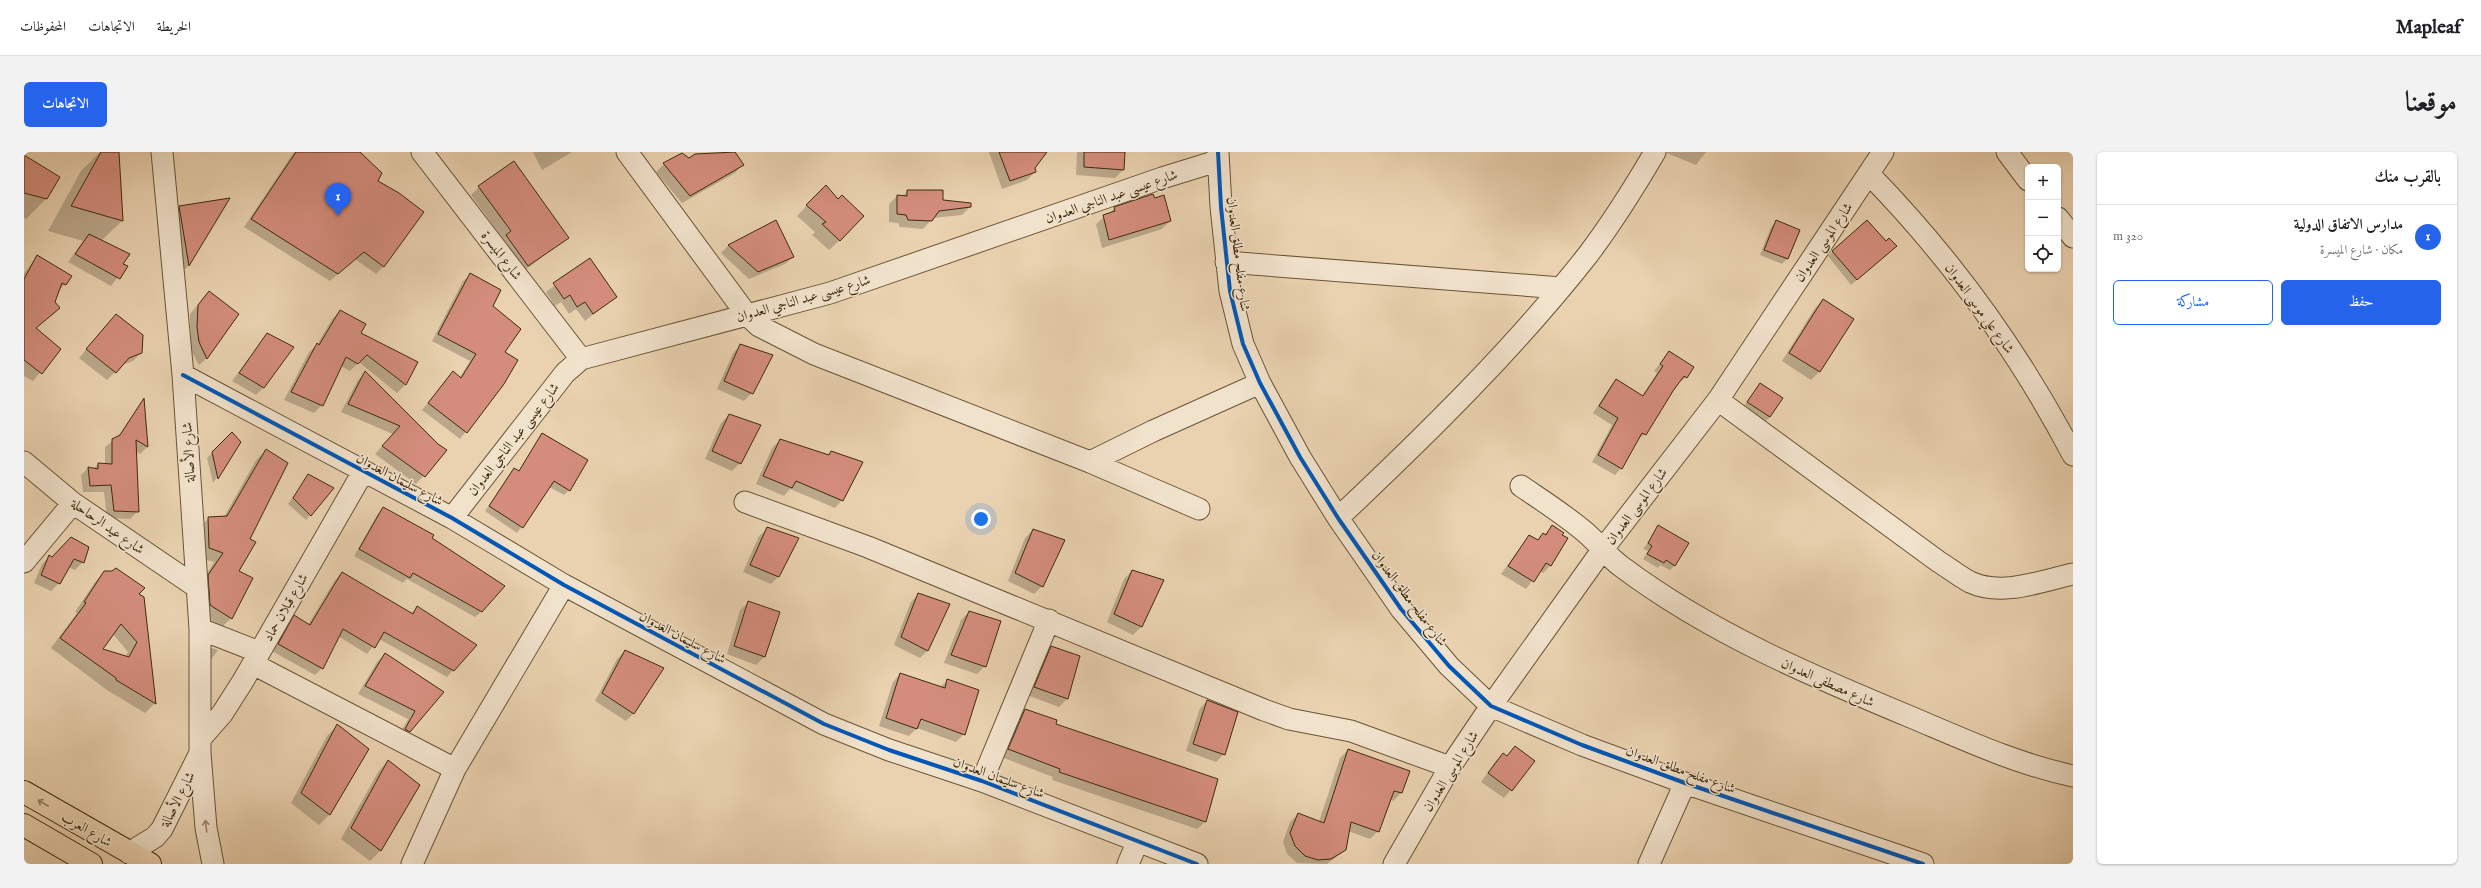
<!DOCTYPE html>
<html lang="ar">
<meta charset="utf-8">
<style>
:root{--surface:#fff;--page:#f2f2f2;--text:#202124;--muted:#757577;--line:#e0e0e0;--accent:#2563eb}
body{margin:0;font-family:"IM FELL English",Amiri,serif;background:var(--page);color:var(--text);direction:rtl}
.controls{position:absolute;right:12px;top:12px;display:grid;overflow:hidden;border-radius:6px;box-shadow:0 1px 3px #0004}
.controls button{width:36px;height:36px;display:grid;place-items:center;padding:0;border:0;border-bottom:1px solid var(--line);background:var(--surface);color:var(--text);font:20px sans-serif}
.you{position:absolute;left:957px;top:367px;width:14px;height:14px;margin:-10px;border:3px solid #fff;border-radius:50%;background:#1a73e8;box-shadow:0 0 0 6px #1a73e833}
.badge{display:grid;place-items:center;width:26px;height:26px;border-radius:50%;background:var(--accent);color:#fff;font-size:13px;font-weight:700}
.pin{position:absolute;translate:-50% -33px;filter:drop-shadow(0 1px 2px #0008)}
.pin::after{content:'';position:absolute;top:21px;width:14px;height:12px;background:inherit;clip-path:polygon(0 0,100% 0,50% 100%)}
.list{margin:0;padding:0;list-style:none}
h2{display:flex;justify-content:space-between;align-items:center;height:52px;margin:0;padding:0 16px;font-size:17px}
h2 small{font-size:13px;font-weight:400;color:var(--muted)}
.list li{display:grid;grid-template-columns:26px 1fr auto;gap:12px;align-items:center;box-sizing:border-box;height:64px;padding:0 16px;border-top:1px solid var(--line)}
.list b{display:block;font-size:15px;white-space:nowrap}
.list p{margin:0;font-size:13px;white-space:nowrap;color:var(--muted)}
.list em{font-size:13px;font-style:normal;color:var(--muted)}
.actions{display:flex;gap:8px;padding:12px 16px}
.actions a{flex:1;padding:9px 0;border:1px solid var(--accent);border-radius:6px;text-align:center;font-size:14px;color:var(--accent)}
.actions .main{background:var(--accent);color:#fff}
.icon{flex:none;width:22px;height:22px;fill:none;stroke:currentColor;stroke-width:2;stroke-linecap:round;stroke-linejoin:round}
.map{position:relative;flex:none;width:2049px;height:712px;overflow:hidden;direction:ltr;border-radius:6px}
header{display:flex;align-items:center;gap:24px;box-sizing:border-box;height:56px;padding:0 20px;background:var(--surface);border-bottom:1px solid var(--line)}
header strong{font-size:19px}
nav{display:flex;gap:22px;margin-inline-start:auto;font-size:14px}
.intro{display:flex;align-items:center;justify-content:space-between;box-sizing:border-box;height:96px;padding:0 24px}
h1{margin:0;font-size:28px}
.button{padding:10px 18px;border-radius:6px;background:var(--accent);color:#fff;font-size:14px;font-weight:700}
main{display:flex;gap:24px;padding:0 24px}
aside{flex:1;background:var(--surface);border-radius:6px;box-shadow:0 1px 3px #0004}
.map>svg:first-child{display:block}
.shadow{fill:#0003;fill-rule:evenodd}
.building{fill:#d48d7d;stroke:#3e2a0c;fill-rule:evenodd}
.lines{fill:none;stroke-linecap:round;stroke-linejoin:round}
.minor-casing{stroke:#695435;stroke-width:23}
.major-casing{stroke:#3e2a0c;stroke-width:24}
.minor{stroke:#f1e2cc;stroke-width:21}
.major{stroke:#ead2b0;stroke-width:22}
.cycleway-casing{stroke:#f1e2cc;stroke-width:6}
.cycleway{stroke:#0057b8;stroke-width:4}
.oneway{stroke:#947e5e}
.oneway2{stroke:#98866c}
.labels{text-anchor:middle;stroke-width:3;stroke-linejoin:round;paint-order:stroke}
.street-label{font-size:14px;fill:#3e2a0c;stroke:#f1e2cc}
</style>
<header>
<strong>Mapleaf</strong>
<nav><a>الخريطة</a><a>الاتجاهات</a><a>المحفوظات</a></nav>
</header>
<div class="intro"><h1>موقعنا</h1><a class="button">الاتجاهات</a></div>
<main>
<aside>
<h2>بالقرب منك<small></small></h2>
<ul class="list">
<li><span class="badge">1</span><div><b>مدارس الاتفاق الدولية</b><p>مكان · شارع الميسرة</p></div><em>320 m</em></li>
</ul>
<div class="actions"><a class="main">حفظ</a><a>مشاركة</a></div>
</aside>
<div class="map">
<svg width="2049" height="712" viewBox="0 0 2049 712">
<rect width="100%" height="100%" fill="#ead2b0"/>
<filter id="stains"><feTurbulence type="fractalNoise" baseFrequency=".005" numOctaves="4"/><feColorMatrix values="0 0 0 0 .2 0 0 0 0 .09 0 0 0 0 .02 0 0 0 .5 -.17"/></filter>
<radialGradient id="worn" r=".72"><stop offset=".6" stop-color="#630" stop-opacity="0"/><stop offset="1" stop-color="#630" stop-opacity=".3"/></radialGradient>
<path class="shadow" d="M76,0H94L98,69L77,89L103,114L87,134L44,110L59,89L24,79L57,19Z
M270,0H314L352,30L360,114L352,122L331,107L306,129L220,75Z
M509,0H548L518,18Z
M710,0L718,13L711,21L658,51L632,20L640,12L658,2L665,7L672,3Z
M965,0H1018L1010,16L1011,20L1003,28L978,37Z
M1053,0H1100L1099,18L1091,26L1052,23Z
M1640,0H1682L1672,13Z
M0,4L22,47L2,67L0,66Z
M455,35L543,86L496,122L475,91L479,87L447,43Z
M883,39L918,48L946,55L938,63L909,66L899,77L876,75L874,71L865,70V52L873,44L878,45Z
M791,45L816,88L805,98L788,83L791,80L773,64Z
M204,47L164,114L157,121L148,63L156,55Z
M1091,56L1146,69L1138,77L1078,96L1072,72Z
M751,69L769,105L761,112L725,127L697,101L704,94Z
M1752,70L1763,107L1758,112L1736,103L1747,75Z
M1809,99H1866L1827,133L1804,104Z
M13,104L41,132L33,140L11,176L36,197L9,229L0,224V122Z
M565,108L591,145L561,169L552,157L545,162L537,150L531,154L522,140Z
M446,123L467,154L480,200L479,231L436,287L398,258L429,220L436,225L446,209L408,189L439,129Z
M185,140L183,206L175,213L167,198L166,162Z
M1799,148L1828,167L1795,220L1787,228L1758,209L1791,156Z
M316,159L336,181L392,210L381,233L373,241L335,210L326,219L317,214L298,253L290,261L260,248L285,200L293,193L308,167Z
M85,171L117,201L109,209L98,213L83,228L55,206Z
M243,182L240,235L232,243L208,229Z
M717,193L728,241L720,249L693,237L709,201Z
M1645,200L1669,215L1662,226L1654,231L1621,282L1613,288L1597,316L1591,323L1568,310L1588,273L1569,261L1586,235L1592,228L1618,244L1633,221L1630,219Z
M341,221L414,293L421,298L392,332L351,302L369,282L317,260L334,228Z
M1736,232L1746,265L1741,270L1719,255Z
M119,248L123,295L116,302L112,299L114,359L106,367L83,366L80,340H59L57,323L64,316L69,317L74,312H81V295L93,286Z
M705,263L716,311L708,319L681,307L697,271Z
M208,281L216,290L189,331L183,306Z
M518,282L545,338L540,343L525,335L493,381L461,359L486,323L491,317L494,320Z
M756,288L804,304L807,300L818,348L811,356L766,337L760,344L732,332L748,296Z
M242,298L225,387L214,419L207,466L198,475L177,462L175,434L190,410L176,406L175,376L185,366L200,365L232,308Z
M284,324L286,363L282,368L264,352Z
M359,356L407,386L458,459L451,465L383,427L379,431L330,404L353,363Z
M1528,375L1543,387L1526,414L1519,421L1515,419L1502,437L1477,422L1505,384L1513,389Z
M1635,375L1651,413L1646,418L1636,413L1634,416L1619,407L1624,399L1619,397Z
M743,377L754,425L747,432L719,420L735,384Z
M1009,378L1018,434L1010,442L984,429L1001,386Z
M48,386L59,410L51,418L44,415L35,431L27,439L10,431L18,412L25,405L28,406Z
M1108,419L1138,429L1117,475L1109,483L1083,470L1100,427Z
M80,420L119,446L131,551L121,561L83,538L27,496L53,461L51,460L71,430ZM89,482L104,500L101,505L78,497Z
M318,421L387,462L393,455L451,493L423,525L355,487L343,502L314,484L298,516L291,523L248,499L264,471L271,465L284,473L311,428Z
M895,442L904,498L896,506L870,493L887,450Z
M724,451L755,461L740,505L732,513L703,502L716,458Z
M945,460L961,514L953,522L920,511L937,468Z
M1027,495L1055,504L1043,547L1035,555L1003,543L1020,503Z
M188,496L194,498L186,509V498Z
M601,499L610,561L602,569L571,549L593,507Z
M361,502L419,540L377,587L374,585L384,567L334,542L353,510Z
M876,522L916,535L924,528L940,582L932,590L893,576L885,584L855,574L869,530Z
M1183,549L1200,602L1192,610L1162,599L1176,556Z
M1001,558L1031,573L1193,627L1181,670L1173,677L1028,628L1029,625L977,605L994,566Z
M313,574L344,598L305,663L295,673L267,651L303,584Z
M1491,595L1510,609L1480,646L1457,630L1471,610L1479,602L1482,605Z
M1324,598L1384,619L1377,641L1369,649L1366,647L1354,679L1346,687L1324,679L1321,698L1303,712L1273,711L1263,702L1259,690L1266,670L1274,662L1295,670L1316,606Z
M364,609L395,633L356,699L346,709L317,687L354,620Z"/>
<path class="building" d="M77,0H95L99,69L47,54Z
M272,0H336L358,21L354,29L375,41L400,60L360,115L340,100L314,122L227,67Z
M711,0L720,13L666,44L639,11L658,1L665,6L671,2Z
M975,0H1023L1011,16L1012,20L986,29Z
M1060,0H1101L1100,18L1060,15Z
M0,3L36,25L23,47L0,41Z
M490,9L545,86L504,114L482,83L487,79L454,34Z
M802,33L814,47L818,43L840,64L816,89L798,72L802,70L782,53Z
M883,38H919V48L947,51V55L915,59L908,69L884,68L882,63L873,62V43L883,44Z
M1129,42L1131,46L1140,43L1147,69L1085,88L1079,63L1091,59L1090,55Z
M206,46L165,114L155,54Z
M752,68L770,105L734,120L704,93Z
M1752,68L1776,78L1764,107L1740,98Z
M1843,68L1862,89L1865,86L1873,94L1833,128L1808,99Z
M65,82L106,102L99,112L104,114L96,127L51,102Z
M13,103L48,124L42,133L38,131L31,150L36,156L12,176L37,197L18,222L0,208V127Z
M566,106L593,145L569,162L561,150L553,155L546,143L540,147L529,131Z
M446,121L477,138L469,154L497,177L481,200L494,208L480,232L443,281L404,251L429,219L437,226L452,202L414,182Z
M185,139L215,162L183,207L175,190L173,175L174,153Z
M1799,147L1830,167L1796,220L1765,201Z
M316,158L342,172L337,181L394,210L382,233L343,203L334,212L322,205L299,254L267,240L293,191L295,193Z
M92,162L119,183L118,201L105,206L92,221L62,197Z
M243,181L270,195L240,236L215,221Z
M716,192L749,203L729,242L700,229Z
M1645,199L1670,215L1663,226L1660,224L1649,239L1622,283L1618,281L1598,317L1574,303L1594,266L1575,254L1592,227L1619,244L1639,214L1636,212Z
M341,219L414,292L423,298L401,325L358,294L376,274L324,252Z
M1736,231L1759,246L1746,265L1723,250Z
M120,246L124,295L112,288L115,360L90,359L87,333L66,334L64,315L74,317V311L88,312V287L96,283Z
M705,262L737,273L717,312L688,299Z
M208,280L217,290L194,327L188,300Z
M518,281L564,308L546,339L530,329L499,376L465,354L490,316L495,319Z
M756,287L805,303L807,299L839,310L819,349L772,329L768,336L739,324Z
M242,297L264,311L226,387L232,390L215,419L229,426L208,467L186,453L184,423L199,401L185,396L184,365L203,364Z
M284,322L310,336L287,364L269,346Z
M359,355L410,383L408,386L481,434L458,460L389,421L386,426L335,397Z
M1528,373L1540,381L1538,383L1544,386L1527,414L1522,411L1510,430L1484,414L1505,383L1514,388L1519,381L1522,383Z
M1634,373L1665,391L1651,414L1642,408L1640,411L1623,402L1628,394L1624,391Z
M743,375L775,386L755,425L726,413Z
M1009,377L1041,388L1019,435L991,421Z
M47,385L65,395L60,411L50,407L36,432L17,423L25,403L28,405Z
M92,416L121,436L115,442L120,445L132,552L92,528V526L36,486L62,451L60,450L80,419H88ZM97,472L113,490L105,505L79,497Z
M1108,418L1140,428L1118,475L1090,462Z
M318,420L389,462L393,454L453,493L430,519L360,480L351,496L319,477L299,517L254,492L270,463L286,473Z
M894,441L926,452L904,499L877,485Z
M724,449L756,460L741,505L710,494Z
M945,459L977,469L962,515L927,503Z
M1027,494L1056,504L1044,547L1010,535Z
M601,498L640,516L610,562L578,541Z
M361,501L420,540L386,580L381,577L391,559L341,534Z
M876,521L921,536L923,527L955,538L941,583L897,567L893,577L862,566Z
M1183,548L1214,560L1201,603L1169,592Z
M1001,557L1033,568L1032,572L1194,627L1182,670L1035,620L1036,617L984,597Z
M313,572L345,597L306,663L277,641Z
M1491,594L1511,609L1488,639L1464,621L1479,601L1483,604Z
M1324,597L1386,619L1378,641L1370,639L1355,680L1327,670L1322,698L1307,707L1294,708L1281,704L1271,694L1266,681L1274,661L1300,671Z
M364,608L396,633L357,699L327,676Z"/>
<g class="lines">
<defs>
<path id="minor" d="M138,0L159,223L176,477V601L182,676L189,712
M398,0L557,207
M603,0L723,163L735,174L790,202L1066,310L1175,357
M1194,0L1197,55L1206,139L1219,192L1236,231L1276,305L1314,366L1377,457L1425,514L1467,554L1558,593L1661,631L1899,712
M1983,0L2004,28
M1845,22C1926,105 1995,200 2049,303
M2034,66L2049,85
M1202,110L1537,136
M159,223L428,366L540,433L800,572L865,598L958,629L1173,712
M1694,248L1915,410C1925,416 1936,425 1946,430C1978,445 2017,429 2049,422
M0,310L49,351L171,434
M1066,310L1129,279L1236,231
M1497,334C1519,349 1541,363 1561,380C1574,391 1584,405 1598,415C1686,481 1788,524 1889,566C1941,588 1993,612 2049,624
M721,350L844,395L1240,558L1265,567L1327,579L1426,615
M428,366L541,221L557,207L806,141L1138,26L1193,9
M1314,366C1402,283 1488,199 1563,104C1588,71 1610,36 1631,0
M0,410L49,351
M176,477L235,500
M229,512L431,617
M177,586L198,562L219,529L339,320
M958,629L1025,468
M105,701L131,685L138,677L176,601
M388,712L431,617L540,433
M1104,712L1113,691
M1370,712L1426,615L1467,554L1579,397L1694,248L1859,0
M1625,712L1661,631"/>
<path id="major" d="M0,640L126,712
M0,673L67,712"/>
</defs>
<use href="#minor" class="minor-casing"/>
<use href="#major" class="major-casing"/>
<use href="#minor" class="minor"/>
<use href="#major" class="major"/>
<defs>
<path id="cycleway" d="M1194,0L1197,55L1206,139L1219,192L1236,231L1276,305L1314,366L1377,457L1425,514L1467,554L1558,593L1661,631L1899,712
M159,223L428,366L540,433L800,572L865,598L958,629L1173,712"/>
</defs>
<use href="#cycleway" class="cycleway-casing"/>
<use href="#cycleway" class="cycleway"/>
</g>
<defs><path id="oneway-shaft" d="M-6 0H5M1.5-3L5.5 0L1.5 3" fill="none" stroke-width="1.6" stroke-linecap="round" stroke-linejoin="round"/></defs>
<use class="oneway" href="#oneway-shaft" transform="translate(19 651) rotate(-150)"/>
<use class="oneway2" href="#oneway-shaft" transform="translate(182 674) rotate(-97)"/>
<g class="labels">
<g class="street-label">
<text transform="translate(1087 44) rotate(-19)" y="5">شارع عيسى عبد الناجي العدوان</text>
<text transform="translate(1799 90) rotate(-56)" y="5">شارع الموسى العدوان</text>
<text transform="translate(1215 102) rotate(83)" y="5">شارع مفلح مطلق العدوان</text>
<text transform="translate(478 103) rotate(53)" y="5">شارع الميسرة</text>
<text transform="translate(779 146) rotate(-16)" y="5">شارع عيسى عبد الناجي العدوان</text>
<text transform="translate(1956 156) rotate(54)" y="5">شارع علي موسى العدوان</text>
<text transform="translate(489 287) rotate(-52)" y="5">شارع عيسى عبد الناجي العدوان</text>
<text transform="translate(164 300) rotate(-93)" y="5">شارع الأصالة</text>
<text transform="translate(376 327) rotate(28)" y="5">شارع سليمان العدوان</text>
<text transform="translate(1612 354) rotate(-53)" y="5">شارع الموسى العدوان</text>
<text transform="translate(84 374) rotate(35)" y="5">شارع عيد الرحاحلة</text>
<text transform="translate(1386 446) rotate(53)" y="5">شارع مفلح مطلق العدوان</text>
<text transform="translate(261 455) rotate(-60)" y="5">شارع قبلان حماد</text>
<text transform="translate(659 485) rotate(28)" y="5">شارع سليمان العدوان</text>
<text transform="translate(1804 530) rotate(24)" y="5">شارع مصطفى العدوان</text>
<text transform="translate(1657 617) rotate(20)" y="5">شارع مفلح مطلق العدوان</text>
<text transform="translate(1426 619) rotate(-58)" y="5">شارع الموسى العدوان</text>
<text transform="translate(975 625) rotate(20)" y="5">شارع سليمان العدوان</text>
<text transform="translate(153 647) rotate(-63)" y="5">شارع الأصالة</text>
<text transform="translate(63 677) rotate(30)" y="5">شارع العرب</text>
</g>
</g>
<rect width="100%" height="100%" filter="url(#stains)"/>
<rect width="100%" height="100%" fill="url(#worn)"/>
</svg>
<div class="controls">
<button>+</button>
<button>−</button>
<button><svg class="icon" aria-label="locate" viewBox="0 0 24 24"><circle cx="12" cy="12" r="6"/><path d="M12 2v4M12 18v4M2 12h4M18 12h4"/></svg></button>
</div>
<div class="you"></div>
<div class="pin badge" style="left:314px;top:64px">1</div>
</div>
</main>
